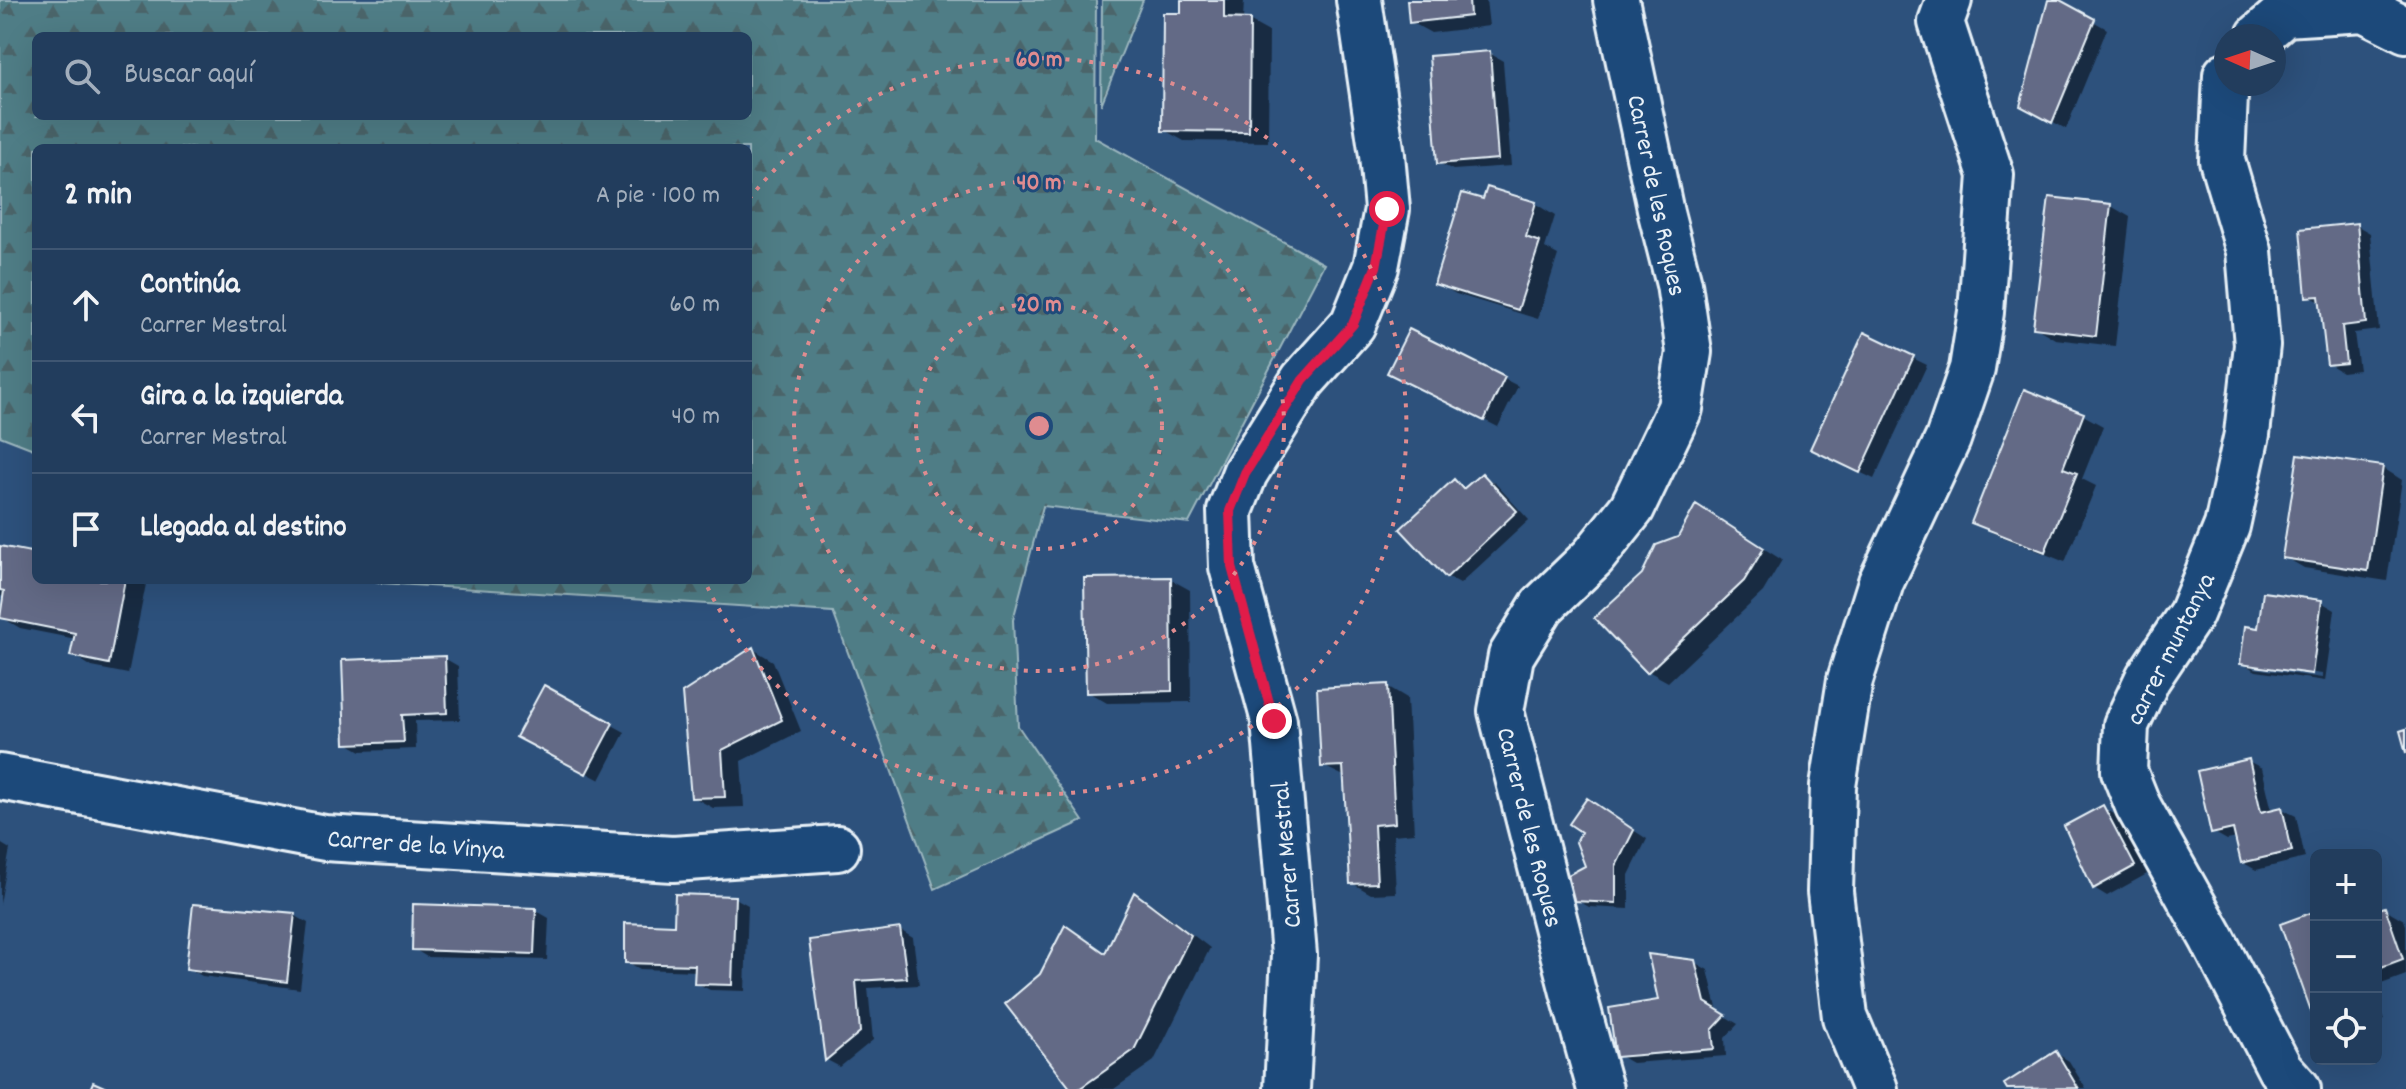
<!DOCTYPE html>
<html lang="es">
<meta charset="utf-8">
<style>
:root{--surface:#223d5d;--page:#2a4463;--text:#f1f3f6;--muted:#a2aebc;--line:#3f5672}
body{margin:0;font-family:Dekko,sans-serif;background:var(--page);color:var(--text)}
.controls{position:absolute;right:24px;bottom:24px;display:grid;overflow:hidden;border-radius:12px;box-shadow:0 8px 32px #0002}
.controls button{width:72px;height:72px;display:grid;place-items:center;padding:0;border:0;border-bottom:2px solid var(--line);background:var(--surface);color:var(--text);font:40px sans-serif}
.compass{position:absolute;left:2214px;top:24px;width:72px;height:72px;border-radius:50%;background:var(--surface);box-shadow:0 8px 32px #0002;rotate:273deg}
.stop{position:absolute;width:24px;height:24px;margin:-18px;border:6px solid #e11d48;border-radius:50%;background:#fff}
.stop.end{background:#e11d48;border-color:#fff;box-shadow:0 2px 8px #0008}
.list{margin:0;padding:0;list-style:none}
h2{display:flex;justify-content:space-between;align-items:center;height:104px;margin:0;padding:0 32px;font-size:34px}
h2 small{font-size:26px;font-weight:400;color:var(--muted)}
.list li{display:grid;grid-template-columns:52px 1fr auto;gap:24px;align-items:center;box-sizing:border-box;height:112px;padding:0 32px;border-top:2px solid var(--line)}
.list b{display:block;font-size:30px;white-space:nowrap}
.list p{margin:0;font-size:26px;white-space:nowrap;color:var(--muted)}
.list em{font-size:26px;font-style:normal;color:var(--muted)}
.icon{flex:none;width:44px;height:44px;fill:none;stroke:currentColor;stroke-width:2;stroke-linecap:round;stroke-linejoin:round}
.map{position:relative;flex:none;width:2406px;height:1089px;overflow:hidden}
.search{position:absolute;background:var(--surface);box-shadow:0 8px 32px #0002;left:32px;top:32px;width:720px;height:88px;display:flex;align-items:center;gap:20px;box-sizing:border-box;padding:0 28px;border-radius:12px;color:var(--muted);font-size:30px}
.panel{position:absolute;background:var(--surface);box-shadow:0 8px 32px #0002;left:32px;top:144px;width:720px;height:440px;border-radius:12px}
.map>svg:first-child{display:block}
.forest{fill:url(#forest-firs);stroke:#9cb7bf;stroke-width:2;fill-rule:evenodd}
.shadow{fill:#0007;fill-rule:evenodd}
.building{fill:#636b86;stroke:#e8f1f8;stroke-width:2}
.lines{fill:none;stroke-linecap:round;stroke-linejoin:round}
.street-casing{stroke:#e8f1f8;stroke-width:50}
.street{stroke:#1f4a7a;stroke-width:44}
.route{stroke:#e11d48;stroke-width:10}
.ring{fill:none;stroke:#df8c90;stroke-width:4;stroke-dasharray:4 8}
.labels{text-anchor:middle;stroke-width:6;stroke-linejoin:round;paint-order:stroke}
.street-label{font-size:26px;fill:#e8f1f8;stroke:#1f4a7a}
.centre{fill:#df8c90;stroke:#1f4a7a;stroke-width:4}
.ring-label{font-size:24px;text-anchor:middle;font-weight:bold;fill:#df8c90;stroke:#1f4a7a;stroke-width:6;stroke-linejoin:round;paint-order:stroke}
</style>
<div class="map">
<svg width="2406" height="1089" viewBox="0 0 2406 1089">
<defs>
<pattern id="forest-firs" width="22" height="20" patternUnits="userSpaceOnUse" patternTransform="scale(2)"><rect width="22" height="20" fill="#507d86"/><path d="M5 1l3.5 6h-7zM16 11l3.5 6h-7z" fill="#4c656b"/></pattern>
</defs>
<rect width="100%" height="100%" fill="#2d517c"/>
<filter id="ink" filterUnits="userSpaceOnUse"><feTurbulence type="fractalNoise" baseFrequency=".0125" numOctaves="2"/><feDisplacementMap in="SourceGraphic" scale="16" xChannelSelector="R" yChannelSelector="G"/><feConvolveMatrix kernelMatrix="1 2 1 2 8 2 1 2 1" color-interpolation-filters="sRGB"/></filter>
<g filter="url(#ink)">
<path class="forest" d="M0,0H1096L1095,138L1324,264L1189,523L1043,506L1013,620L1018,726L1083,821L935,889L833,612L381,583L372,580H748V148H36V450L0,436ZM36,36H748V116H36Z
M1102,0H1143L1101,105Z"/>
<path class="shadow" d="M1183,0H1244L1243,21H1249L1269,32L1268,142L1184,141L1164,130L1183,15Z
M1409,0H1486L1489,26L1431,33L1411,22Z
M2050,0H2056L2107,29L2066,129L2022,105Z
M1489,53L1503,61L1511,166L1453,170L1439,163Z
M1488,190L1536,204L1555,216L1545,248L1558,255L1538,319L1456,294L1436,283L1484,202Z
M2111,206L2130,217L2115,346L2055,339L2035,327Z
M2356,225L2370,233L2379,330L2354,333L2359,370L2342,372L2329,364L2322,303L2308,295Z
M1410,331L1518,386L1498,427L1403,379Z
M1865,335L1927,365L1874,479L1826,456Z
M2083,415L2103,426L2082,479L2096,486L2065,562L1993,533L1974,522Z
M2300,456L2383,468L2402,480L2387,581L2304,568L2285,557Z
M1482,475L1495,483L1529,520L1460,584L1447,577L1454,481L1467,489Z
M1716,518L1782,560L1763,592L1668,682L1648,671L1643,575L1680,539Z
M0,548L36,555V580H140L146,584L128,674L92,667L73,655L76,639L20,628L1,617L5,597L0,596Z
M1170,579L1190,590L1191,702L1107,703L1088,692Z
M2321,602L2335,610L2325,681L2256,671L2242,663ZM2254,664L2322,674V678L2254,668Z
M753,649L773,661L801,731L741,761L744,807L713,808L693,797Z
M444,658L458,666L460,720L415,721L416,749L361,751L347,743Z
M1387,686L1407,698L1414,833L1393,835L1396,893L1371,894L1352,883L1346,777L1323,766Z
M544,688L625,732L600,780L519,736Z
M2248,761L2262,768L2272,811L2282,809L2296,816L2305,858L2256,870L2242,862L2237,838L2227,840L2213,832Z
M2103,808L2116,815L2147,874L2107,896L2094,888Z
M1601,809L1647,839L1629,875V909L1589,907L1575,899L1587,867Z
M0,843L10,849L0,904Z
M1135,895L1155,906L1210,948L1154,1061L1114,1089H1073L1042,975L1065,928L1107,954Z
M735,898L748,905L745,991L710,990L696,983L697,971L640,969L627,962L676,927Z
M2385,909L2404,920L2406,925V975L2376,986V912Z
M535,910L549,918L547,960L427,957L414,949Z
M294,915L308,923L300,989L202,976L188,968Z
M900,930L913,938L919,985L868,988L873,1040L840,1067L827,1060L811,942Z
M1694,962L1708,970L1718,1012L1738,1024L1725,1038L1726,1056L1632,1063L1618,1055Z
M2376,997L2384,1020L2376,1022Z
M2056,1053L2069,1061L2086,1089H2009L2007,1085Z"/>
<path class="building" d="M1181,0H1224V18L1250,19L1249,132L1162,131L1163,13H1181Z
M1407,0H1469L1470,16L1409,23Z
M2048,0H2060L2095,19L2052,123L2020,106Z
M1490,51L1498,159L1437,164L1429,56Z
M1487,187L1536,202L1526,237L1540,242L1518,310L1434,284L1462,193L1483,199Z
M2049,197L2111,204L2096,336L2033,328Z
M2357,223L2366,323L2342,326L2346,363L2327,365L2319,296L2306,297L2300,229Z
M1409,329L1505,377L1484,421L1387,373Z
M1864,332L1914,356L1860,473L1810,449Z
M2024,389L2084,413L2063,468L2077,473L2045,552L1971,523Z
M2298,454L2383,466L2368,571L2282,558Z
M1482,473L1517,511L1446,578L1400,529L1454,479L1463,489Z
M1696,504L1764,548L1744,581L1647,673L1594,618L1642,574L1656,545L1678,537Z
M0,546L36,553V580H125L109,664L70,656L75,633L0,618L4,591L0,590Z
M1171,577L1172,691L1086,693L1084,578Z
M2263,592L2322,600L2312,674L2240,664L2245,626L2258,628Z
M753,647L782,720L722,750L725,797L691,798L682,693Z
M445,656L447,713L402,715L404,742L345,744L342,660Z
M1388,684L1395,823L1374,825L1377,883L1350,884L1343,766L1321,767L1317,688Z
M544,685L613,723L586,774L516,737Z
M2406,729V753L2400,731Z
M2249,759L2261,812L2282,807L2292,851L2241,863L2233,829L2211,834L2197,771Z
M1587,798L1634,830L1616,866V903L1573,901L1568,875L1585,866L1576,842L1581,832L1569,824Z
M2103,805L2135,866L2093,889L2064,826Z
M1134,892L1191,935L1134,1050L1079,1089H1071L1005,1004L1040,974L1065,925L1105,953Z
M675,894L735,896L732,985L694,984L695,965L625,963V923L674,925Z
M193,904L295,913L287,982L186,969Z
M413,904L536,908L534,954L412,950Z
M2385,907L2403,959L2376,969V910Z
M2316,911V1025L2280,924Z
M900,928L907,978L856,981L860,1032L825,1061L809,940Z
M1648,954L1695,960L1705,1002L1726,1015L1712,1030L1714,1049L1616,1057L1609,1008L1658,1000Z
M2056,1051L2078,1088L2007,1089L2004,1084Z
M93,1082L109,1089H90Z"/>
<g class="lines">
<defs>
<path id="street" d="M2259,36L2284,14L2364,9L2406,30
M2226,75L2222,160L2249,251L2257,345L2247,434L2227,526L2191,614L2148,678L2126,725L2124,771L2138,806L2212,938L2280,1069L2298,1089
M0,777L325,838L673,859L837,848
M1287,1089L1294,955L1274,721L1232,567L1230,511L1245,473L1303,380L1353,324L1376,267L1387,209L1382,155L1359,0
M1600,1089L1573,992L1501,711L1511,656L1542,606L1593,557L1632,508L1680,408L1689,352L1679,284L1661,213L1616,0
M1875,1089L1845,1017L1830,892L1833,786L1850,680L1881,582L1948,439L1972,369L1981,312L1991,175L1941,22L1949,0"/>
</defs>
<use href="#street" class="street-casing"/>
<use href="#street" class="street"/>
</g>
</g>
<g class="lines" filter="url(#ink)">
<path class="route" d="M1274,721L1232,567L1230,511L1245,473L1303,380L1353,324L1376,267L1387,209"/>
</g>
<g class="ring">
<circle cx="1039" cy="426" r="123"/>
<circle cx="1039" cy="426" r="245"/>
<path d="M749 199A368 368 0 1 1 705 582"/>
</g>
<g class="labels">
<g class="street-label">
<text transform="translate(1658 195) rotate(78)" y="9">Carrer de les Roques</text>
<text transform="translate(2169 648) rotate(-63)" y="9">carrer muntanya</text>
<text transform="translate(1531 827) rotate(76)" y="9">Carrer de les Roques</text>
<text transform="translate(416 843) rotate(4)" y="9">Carrer de la Vinya</text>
<text transform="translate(1285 855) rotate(-95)" y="9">Carrer Mestral</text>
</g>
</g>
<circle cx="1039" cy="426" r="12" class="centre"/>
<g class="ring-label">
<text x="1039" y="66">60 m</text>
<text x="1039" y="189">40 m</text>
<text x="1039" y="311">20 m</text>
</g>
</svg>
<div class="controls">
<button>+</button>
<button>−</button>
<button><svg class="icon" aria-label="locate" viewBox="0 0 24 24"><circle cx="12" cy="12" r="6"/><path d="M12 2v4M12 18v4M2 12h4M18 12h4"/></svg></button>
</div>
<svg class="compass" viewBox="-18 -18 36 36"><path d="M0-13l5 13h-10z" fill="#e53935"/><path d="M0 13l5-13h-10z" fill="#a2aebc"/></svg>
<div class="stop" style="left:1387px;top:209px"></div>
<div class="stop end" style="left:1274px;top:721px"></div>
<div class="search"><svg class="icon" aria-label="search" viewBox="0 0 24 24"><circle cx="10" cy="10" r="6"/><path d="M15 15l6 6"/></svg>Buscar aquí</div>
<section class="panel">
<h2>2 min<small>A pie · 100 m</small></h2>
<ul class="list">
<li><svg class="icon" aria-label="ahead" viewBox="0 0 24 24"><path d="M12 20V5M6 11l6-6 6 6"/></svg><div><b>Continúa</b><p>Carrer Mestral</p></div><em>60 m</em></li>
<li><svg class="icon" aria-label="left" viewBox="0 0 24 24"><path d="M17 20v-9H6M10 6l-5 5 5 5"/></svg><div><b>Gira a la izquierda</b><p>Carrer Mestral</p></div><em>40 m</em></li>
<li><svg class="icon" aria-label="arrive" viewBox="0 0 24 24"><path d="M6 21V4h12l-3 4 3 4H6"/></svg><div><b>Llegada al destino</b></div></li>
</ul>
</section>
</div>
